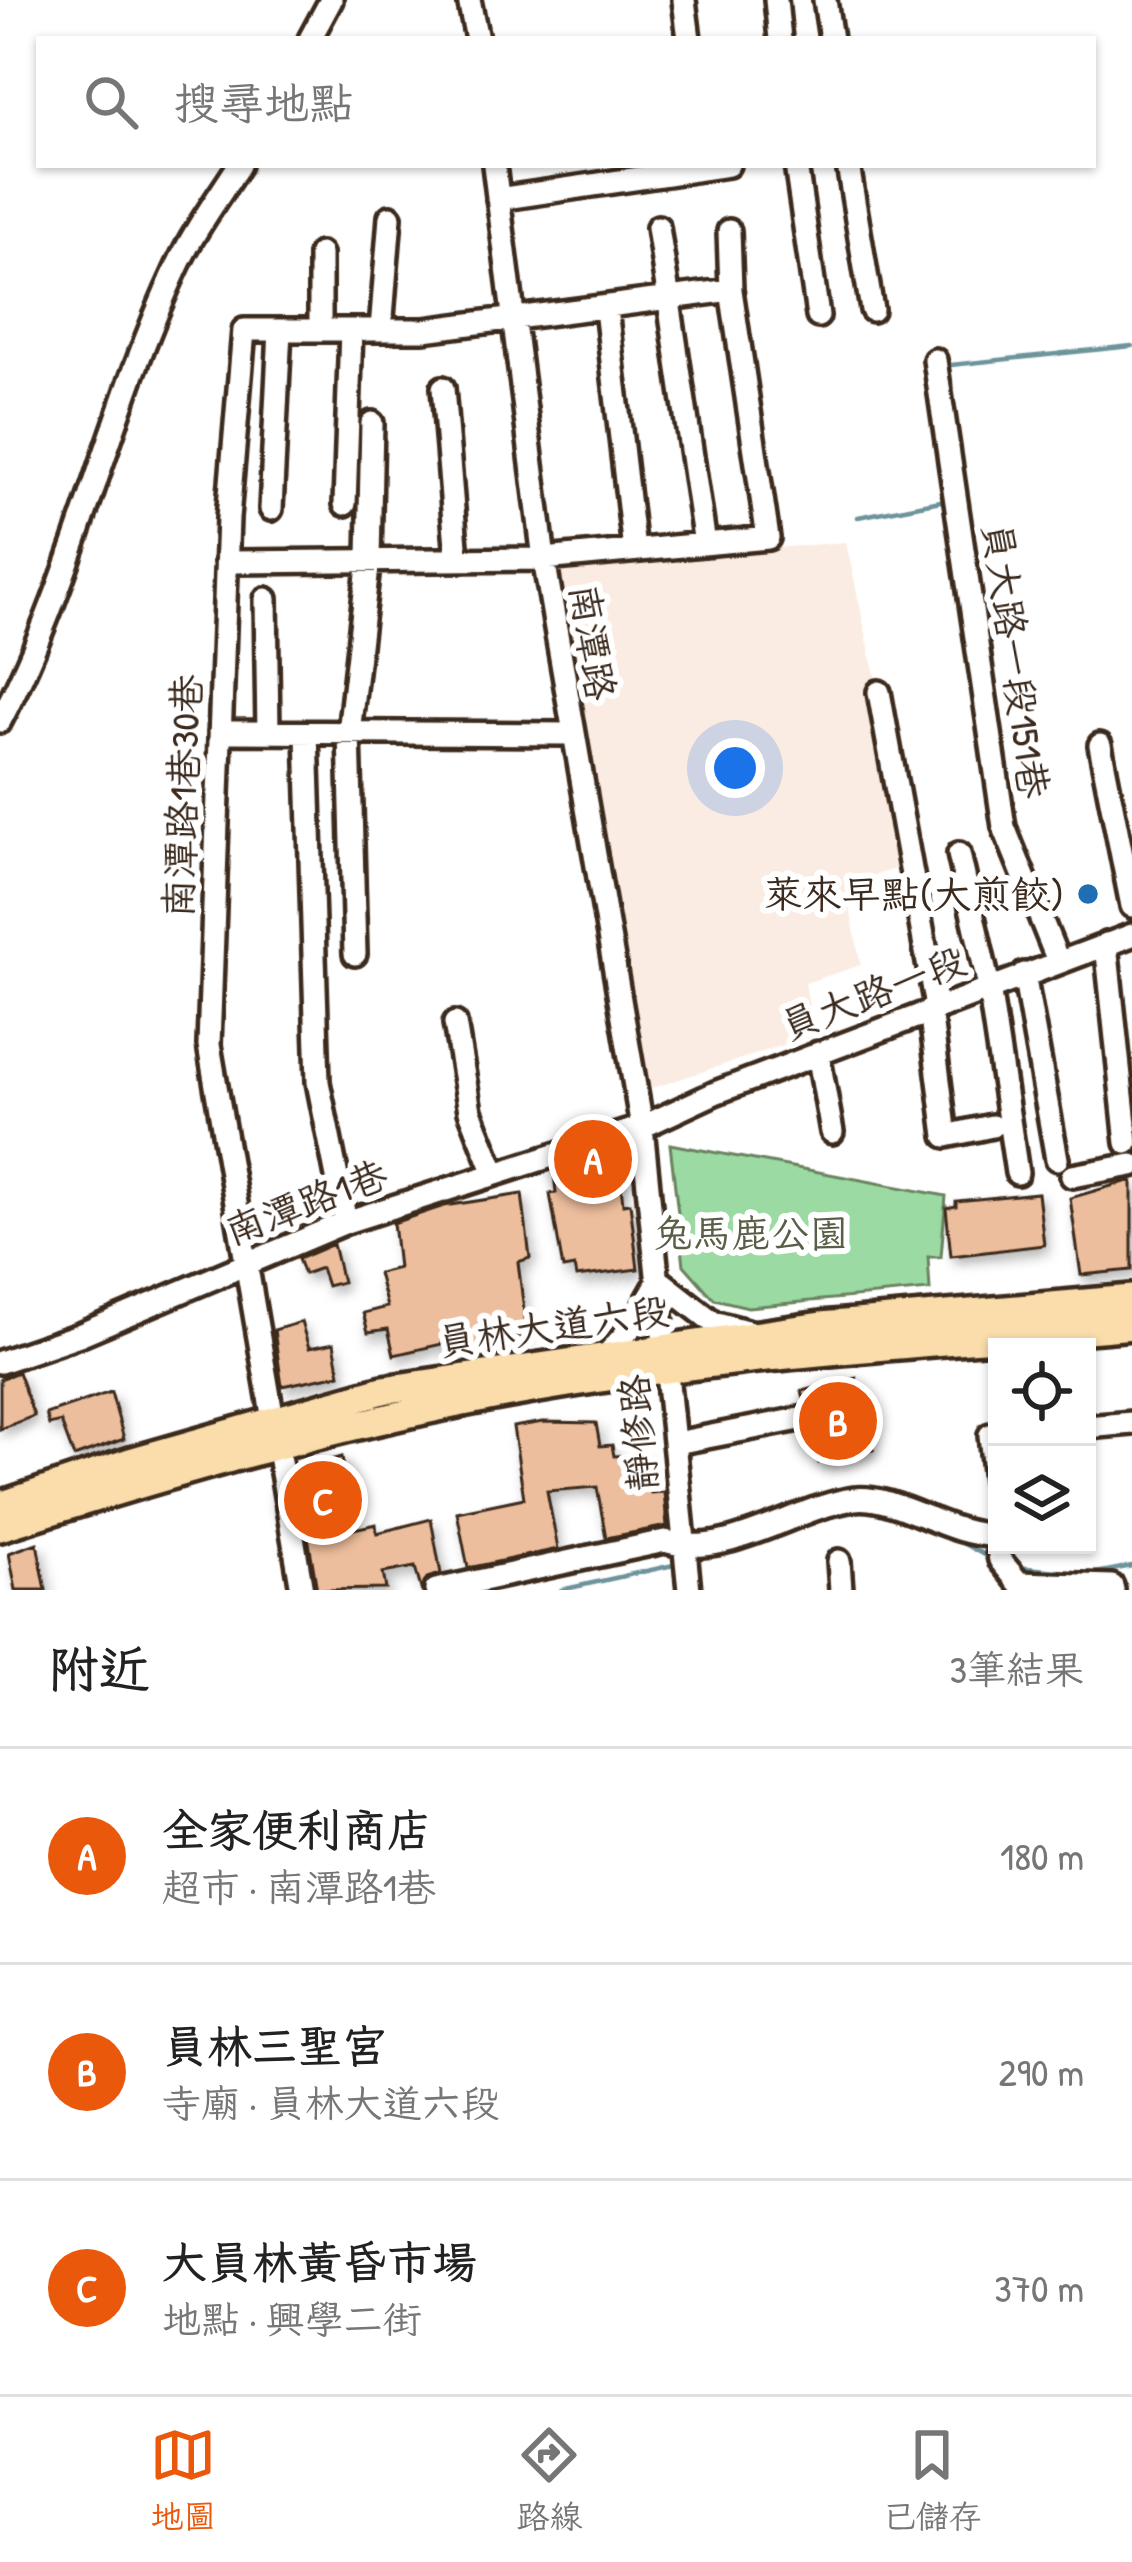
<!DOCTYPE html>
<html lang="zh-TW">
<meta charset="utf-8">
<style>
:root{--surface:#fff;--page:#f6f6f6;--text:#222;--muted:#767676;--line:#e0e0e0;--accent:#ea580c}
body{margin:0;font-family:"Patrick Hand","LXGW WenKai TC",sans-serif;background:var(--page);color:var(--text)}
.controls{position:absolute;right:36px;bottom:36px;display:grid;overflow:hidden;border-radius:0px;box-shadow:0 3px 9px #0004}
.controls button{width:108px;height:108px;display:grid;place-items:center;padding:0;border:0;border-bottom:3px solid var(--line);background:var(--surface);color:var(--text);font:60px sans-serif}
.you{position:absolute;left:735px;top:768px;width:42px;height:42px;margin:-30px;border:9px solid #fff;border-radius:50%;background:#1a73e8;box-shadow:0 0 0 18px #1a73e833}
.badge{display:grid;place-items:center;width:78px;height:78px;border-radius:50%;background:var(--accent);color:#fff;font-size:39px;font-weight:700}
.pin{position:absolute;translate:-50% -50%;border:6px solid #fff;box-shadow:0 3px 12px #0006}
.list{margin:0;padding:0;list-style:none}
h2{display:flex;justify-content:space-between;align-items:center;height:156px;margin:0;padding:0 48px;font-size:51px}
h2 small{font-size:39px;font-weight:400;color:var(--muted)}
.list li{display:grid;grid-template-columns:78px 1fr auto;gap:36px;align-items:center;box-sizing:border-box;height:216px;padding:0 48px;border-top:3px solid var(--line)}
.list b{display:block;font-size:45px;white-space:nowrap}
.list p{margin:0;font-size:39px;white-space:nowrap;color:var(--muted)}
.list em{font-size:39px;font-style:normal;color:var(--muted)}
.icon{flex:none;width:66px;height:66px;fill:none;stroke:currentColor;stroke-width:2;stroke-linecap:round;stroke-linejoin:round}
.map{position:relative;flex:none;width:1132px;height:1590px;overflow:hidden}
.search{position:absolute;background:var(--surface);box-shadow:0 3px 9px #0004;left:36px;right:36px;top:36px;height:132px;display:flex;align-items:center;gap:30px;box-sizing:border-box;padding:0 42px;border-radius:0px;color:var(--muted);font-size:45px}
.sheet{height:804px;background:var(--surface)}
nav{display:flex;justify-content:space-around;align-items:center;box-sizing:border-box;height:168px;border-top:3px solid var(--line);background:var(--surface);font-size:33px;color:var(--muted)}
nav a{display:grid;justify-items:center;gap:6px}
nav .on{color:var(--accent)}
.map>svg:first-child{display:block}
.built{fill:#faece2}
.green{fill:#9bdaa2;stroke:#6b8260;stroke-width:3}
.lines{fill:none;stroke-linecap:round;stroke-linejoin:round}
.stream{stroke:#6d949b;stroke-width:4.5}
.building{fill:#edbe9d;stroke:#3b2a1e;stroke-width:3;filter:url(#shadow)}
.minor-casing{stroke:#3b2a1e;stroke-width:30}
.major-casing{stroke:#3b2a1e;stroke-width:36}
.minor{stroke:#fff;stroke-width:21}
.major{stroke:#faddab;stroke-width:27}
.poi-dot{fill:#1f6fb2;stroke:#fff;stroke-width:4.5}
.labels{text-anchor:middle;stroke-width:12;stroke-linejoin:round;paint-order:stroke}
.street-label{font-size:39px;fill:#3b2a1e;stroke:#fff}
.poi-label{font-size:39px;fill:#3b2a1e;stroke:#fff;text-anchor:end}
.park-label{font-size:39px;fill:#585f46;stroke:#fff}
</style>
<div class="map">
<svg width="1132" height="1590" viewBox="0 0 1132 1590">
<defs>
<filter id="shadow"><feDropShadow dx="4.5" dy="7" stdDeviation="6" flood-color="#0004"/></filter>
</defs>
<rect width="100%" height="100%" fill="#fff"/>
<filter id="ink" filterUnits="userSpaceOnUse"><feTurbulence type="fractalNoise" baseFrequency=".00833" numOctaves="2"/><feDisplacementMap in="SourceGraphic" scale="24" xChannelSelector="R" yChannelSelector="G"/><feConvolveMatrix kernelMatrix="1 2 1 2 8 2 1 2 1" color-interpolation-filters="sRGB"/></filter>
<g filter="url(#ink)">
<path class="built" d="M846,542L887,731L906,866L845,884L861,965L805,983L814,1035L634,1094L549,567Z"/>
<path class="green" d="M670,1144L946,1196L941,1257H928L930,1290L748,1307L714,1299L684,1265Z"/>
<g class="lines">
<path class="stream" d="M941,366L1132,346
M858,517L946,500
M809,1522L868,1509
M953,1538L995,1561
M695,1560L725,1551
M1017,1567L1091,1574L1132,1566
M561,1590L678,1564"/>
</g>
<path class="building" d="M618,1157L623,1204L630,1203L638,1269L576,1277L574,1267L563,1269L550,1194L556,1193L554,1173L592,1168L591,1160Z
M1132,1180V1270L1081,1275L1070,1198Z
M1038,1193L1044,1245L951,1256L946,1208L956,1206V1201Z
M522,1194L530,1258L518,1262L527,1335L499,1341L501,1349L449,1358L446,1343L394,1355L388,1329L368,1332L363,1313L387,1307L378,1273L398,1268L393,1223L444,1206Z
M333,1244L342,1282L327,1286L321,1268L304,1274L298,1259Z
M301,1322L309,1348L334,1343L340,1374L282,1386L274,1330Z
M18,1372L34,1416L0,1429V1379Z
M856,1378L873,1450L819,1463L812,1432L824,1423V1413L816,1403H805L802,1391Z
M111,1392L124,1439L74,1457L61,1422L49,1425L46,1414Z
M543,1422L596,1423L600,1446L612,1445L614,1456L645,1454L651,1493L664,1492L667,1526L606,1538L597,1487L547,1491L558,1549L468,1568L457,1512L524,1498L513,1427Z
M342,1457L354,1529L376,1524L377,1533L431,1519L441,1574L427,1578L421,1589L415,1567L383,1573L386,1589L317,1590L297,1470Z
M37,1543L46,1590H16L9,1553Z"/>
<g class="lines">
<defs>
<path id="minor" d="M469,0L477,39
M684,0L689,39
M776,0L780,39
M825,0L831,39
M310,39L331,0
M494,165L544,559L642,1127L689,1590
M796,165L818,316
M848,165L872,310
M498,199L728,165
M658,227L705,544
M606,309L634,550
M320,330V254
M381,330L390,217
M935,360L1004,827L1058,961
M443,388L457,558
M345,504L351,330
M271,509L280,330
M226,562L544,559L768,538L731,290L729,231
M266,599L268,732
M879,692L936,1007
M0,721C76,576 108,414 177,267C193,232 218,198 239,165
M220,732L571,734
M307,733L318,1082L346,1222
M1100,745L1132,906
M959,854L989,987L1017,1173
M1106,944L1127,1143
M355,954L349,733L369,558L372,423
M1024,974L1057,1159
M930,1010L946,1136L992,1126
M455,1023L470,1111L495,1174
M818,1053L832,1132
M1072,1176L1132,1165
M604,1358L634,1324L659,1280L713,1322L750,1332
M0,1362L79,1335L346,1222L642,1127L715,1093L1132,935
M1087,1427L1132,1423
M997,1434L990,1435L997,1498
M676,1443L810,1417
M997,1545L1000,1560L1019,1583L1112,1586L1113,1590
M839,1561L841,1590
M302,1590L209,1045L228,518L244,330H424L731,290
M436,1590L665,1541C726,1561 794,1507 854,1499C897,1494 948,1537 997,1535"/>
<path id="major" d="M0,1506L130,1462L383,1390L821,1326L1132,1299
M0,1527C174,1472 347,1421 527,1390C726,1354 931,1344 1132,1325"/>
</defs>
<use href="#minor" class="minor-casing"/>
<use href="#major" class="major-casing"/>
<use href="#minor" class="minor"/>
<use href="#major" class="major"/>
</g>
</g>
<circle class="poi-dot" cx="1088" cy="894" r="12"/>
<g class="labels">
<g class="street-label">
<text transform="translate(593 642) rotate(81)" y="14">南潭路</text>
<text transform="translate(1016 660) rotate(82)" y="14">員大路一段151巷</text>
<text transform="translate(182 796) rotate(-88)" y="14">南潭路1巷30巷</text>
<text transform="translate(873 993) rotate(-21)" y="14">員大路一段</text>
<text transform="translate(306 1202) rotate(-21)" y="14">南潭路1巷</text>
<text transform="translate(553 1326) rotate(-8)" y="14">員林大道六段</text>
<text transform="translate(638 1433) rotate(-95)" y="14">靜修路</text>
</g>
<g class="poi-label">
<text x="1064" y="908">萊來早點(大煎餃)</text>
</g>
<g class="park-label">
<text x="751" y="1247">兔馬鹿公園</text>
</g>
</g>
</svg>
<div class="controls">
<button><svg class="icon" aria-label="locate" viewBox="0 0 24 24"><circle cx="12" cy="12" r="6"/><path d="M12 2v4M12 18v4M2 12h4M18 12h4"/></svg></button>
<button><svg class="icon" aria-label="layers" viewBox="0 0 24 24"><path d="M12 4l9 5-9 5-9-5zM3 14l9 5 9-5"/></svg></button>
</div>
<div class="you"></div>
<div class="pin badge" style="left:593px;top:1159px">A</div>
<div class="pin badge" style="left:838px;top:1421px">B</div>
<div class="pin badge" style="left:323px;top:1500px">C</div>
<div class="search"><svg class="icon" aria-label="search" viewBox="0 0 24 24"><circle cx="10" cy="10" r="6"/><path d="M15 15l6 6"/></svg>搜尋地點</div>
</div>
<section class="sheet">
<h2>附近<small>3筆結果</small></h2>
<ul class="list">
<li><span class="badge">A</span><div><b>全家便利商店</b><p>超市 · 南潭路1巷</p></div><em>180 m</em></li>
<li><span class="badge">B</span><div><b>員林三聖宮</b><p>寺廟 · 員林大道六段</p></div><em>290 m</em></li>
<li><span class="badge">C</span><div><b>大員林黃昏市場</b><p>地點 · 興學二街</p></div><em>370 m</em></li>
</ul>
</section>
<nav>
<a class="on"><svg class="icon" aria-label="map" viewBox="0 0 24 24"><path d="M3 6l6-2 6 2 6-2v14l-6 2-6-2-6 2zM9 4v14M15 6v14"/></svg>地圖</a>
<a><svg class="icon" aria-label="directions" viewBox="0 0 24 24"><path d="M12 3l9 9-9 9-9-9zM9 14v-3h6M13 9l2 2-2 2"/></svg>路線</a>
<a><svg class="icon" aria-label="saved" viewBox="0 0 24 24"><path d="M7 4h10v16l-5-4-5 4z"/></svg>已儲存</a>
</nav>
